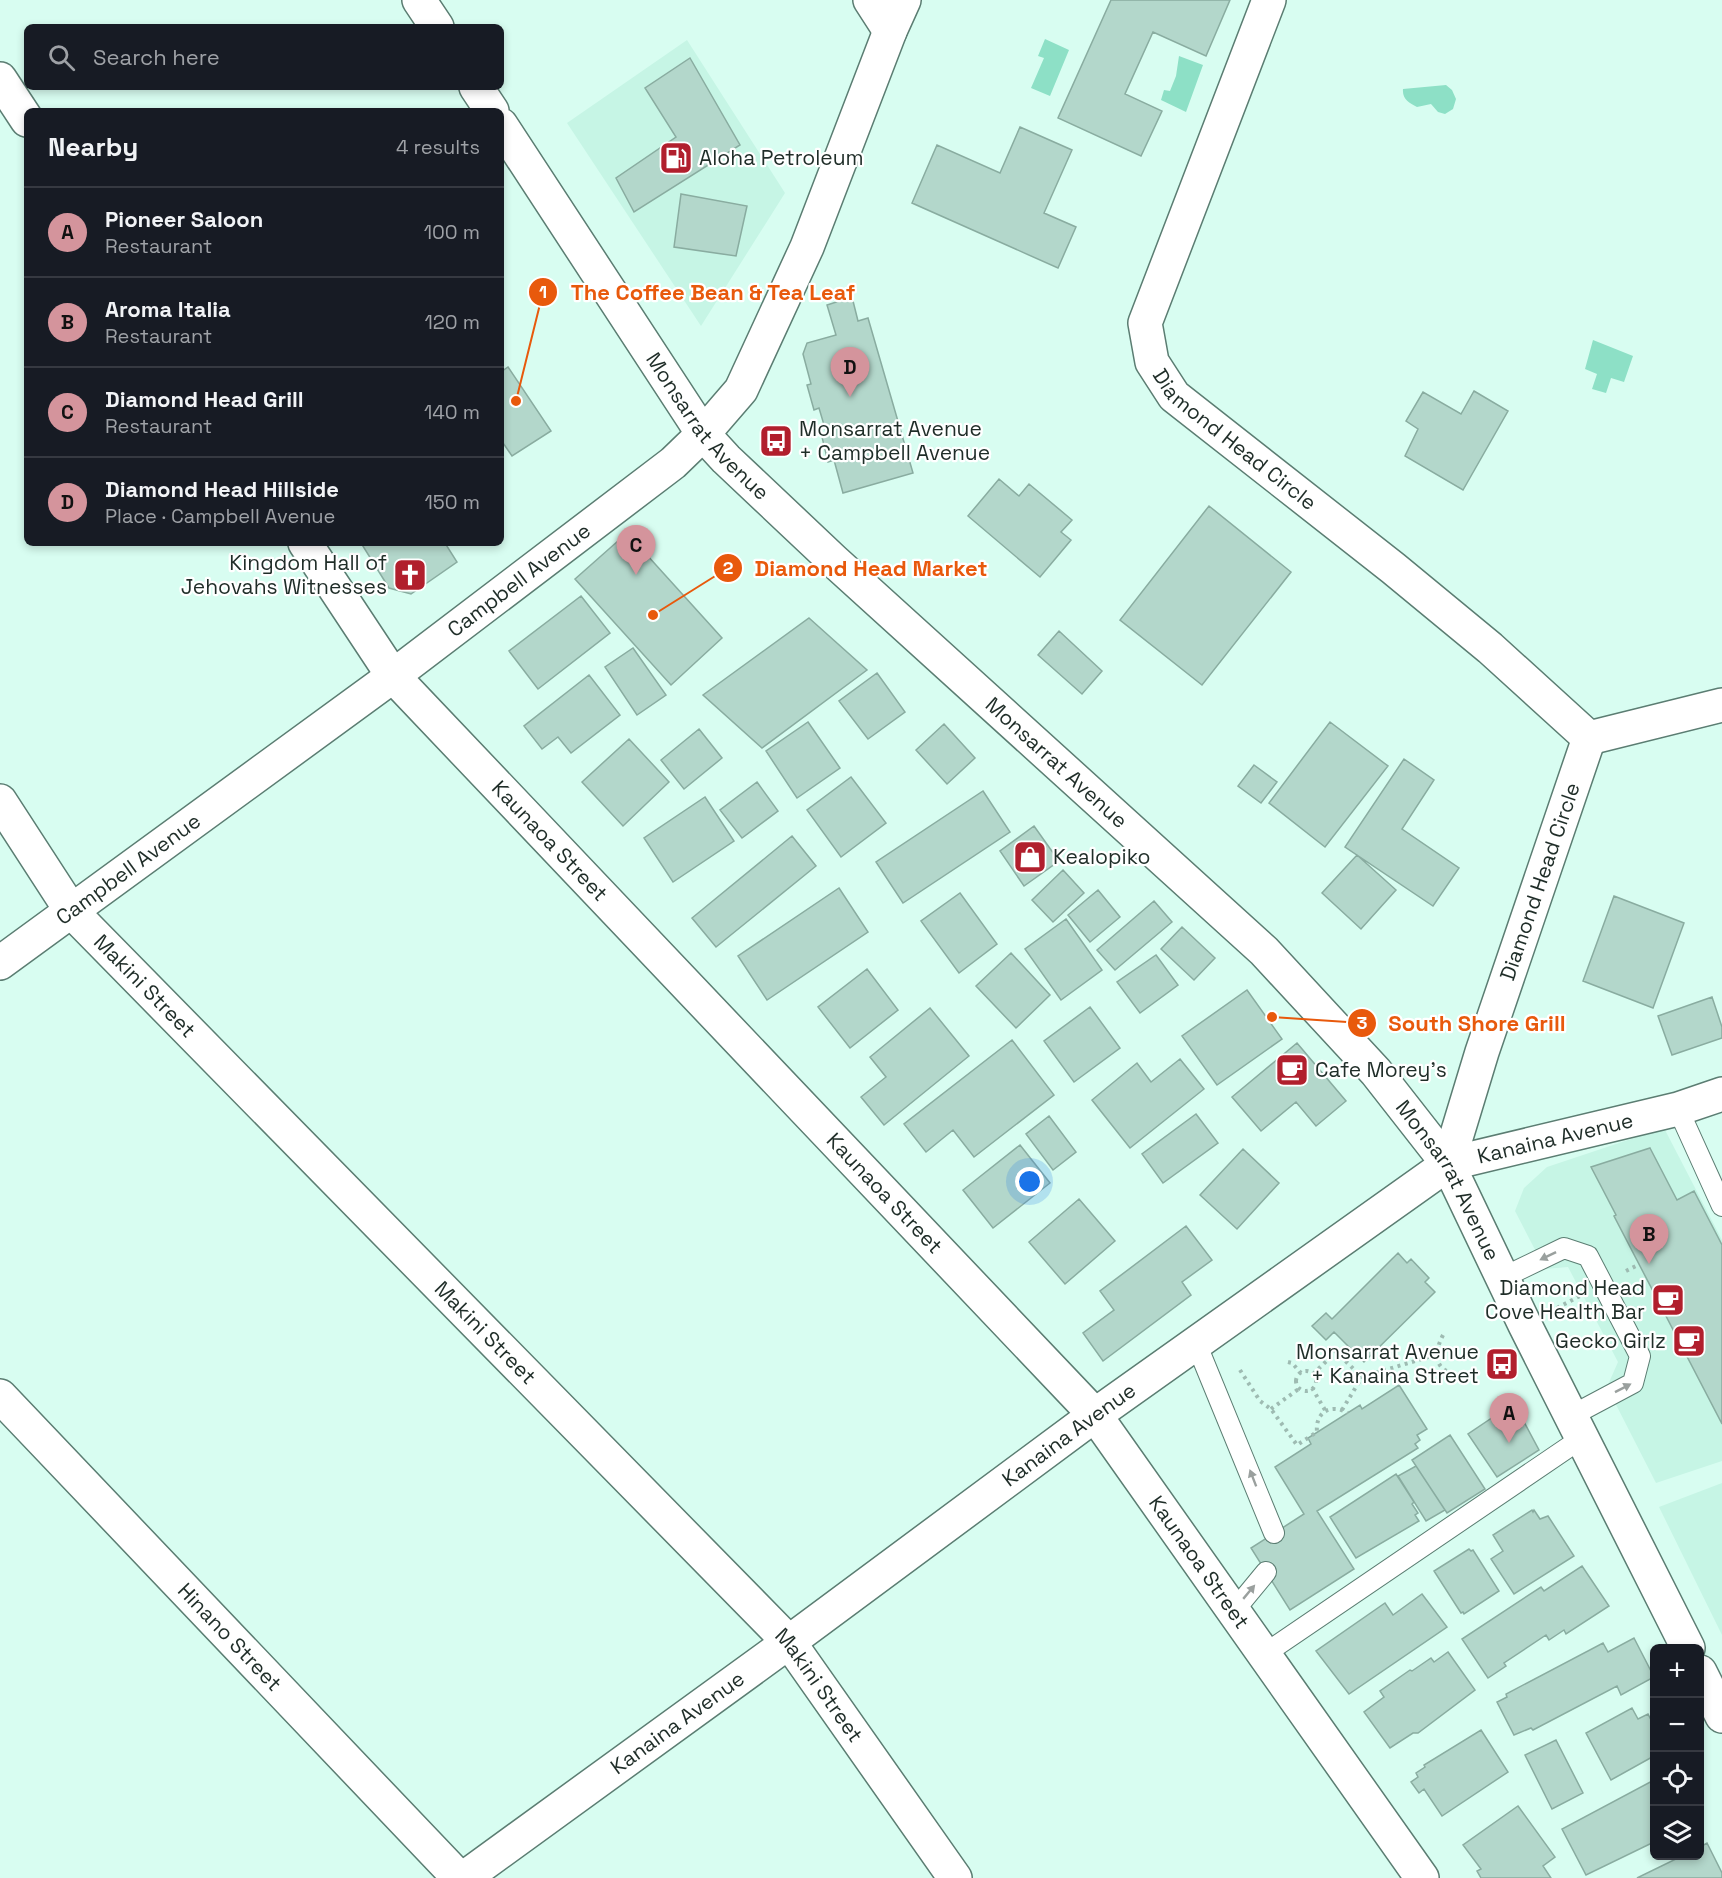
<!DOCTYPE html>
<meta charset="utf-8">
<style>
:root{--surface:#171b24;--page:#242831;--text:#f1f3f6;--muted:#9ea1a6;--line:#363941;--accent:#d4949c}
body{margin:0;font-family:"Space Grotesk",sans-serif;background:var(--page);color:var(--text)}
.controls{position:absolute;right:18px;bottom:18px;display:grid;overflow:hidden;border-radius:9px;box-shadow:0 3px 9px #0003}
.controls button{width:54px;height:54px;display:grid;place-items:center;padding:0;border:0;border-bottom:2px solid var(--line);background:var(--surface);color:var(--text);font:30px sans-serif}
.you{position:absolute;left:1030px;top:1182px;width:21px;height:21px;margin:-15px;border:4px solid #fff;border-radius:50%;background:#1a73e8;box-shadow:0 0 0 9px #1a73e833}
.badge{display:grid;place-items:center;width:39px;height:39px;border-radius:50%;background:var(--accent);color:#111;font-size:20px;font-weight:700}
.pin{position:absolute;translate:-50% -50px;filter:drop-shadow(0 2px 3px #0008)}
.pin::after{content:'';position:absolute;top:32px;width:21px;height:18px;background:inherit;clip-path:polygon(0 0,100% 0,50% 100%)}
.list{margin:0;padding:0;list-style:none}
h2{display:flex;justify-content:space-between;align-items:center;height:78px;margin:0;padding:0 24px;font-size:26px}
h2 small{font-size:20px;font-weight:400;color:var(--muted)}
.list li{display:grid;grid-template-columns:39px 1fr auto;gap:18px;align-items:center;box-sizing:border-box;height:90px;padding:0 24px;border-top:2px solid var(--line)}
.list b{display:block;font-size:22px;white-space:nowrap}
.list p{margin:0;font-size:20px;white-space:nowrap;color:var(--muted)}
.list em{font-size:20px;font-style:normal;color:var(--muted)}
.icon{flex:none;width:33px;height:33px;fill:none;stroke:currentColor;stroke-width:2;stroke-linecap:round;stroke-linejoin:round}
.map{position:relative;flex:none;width:1722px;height:1878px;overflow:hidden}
.search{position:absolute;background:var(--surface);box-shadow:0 3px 9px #0003;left:24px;top:24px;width:480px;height:66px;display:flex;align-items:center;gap:15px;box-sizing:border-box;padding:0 21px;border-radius:9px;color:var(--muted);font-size:22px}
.panel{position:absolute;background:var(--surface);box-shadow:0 3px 9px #0003;left:24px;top:108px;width:480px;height:438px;border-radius:9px}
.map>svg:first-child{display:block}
.built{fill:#c6f5e5}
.water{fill:#8de0c6}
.building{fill:#b3d7cb;stroke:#89aca0;stroke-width:1.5}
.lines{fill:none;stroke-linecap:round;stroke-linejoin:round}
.lane-casing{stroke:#5b7d72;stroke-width:22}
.street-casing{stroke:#5b7d72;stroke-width:36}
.secondary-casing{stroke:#5b7d72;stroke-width:36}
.path{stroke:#9ebbb2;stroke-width:4;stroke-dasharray:3 4.5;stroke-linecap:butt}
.lane{stroke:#fff;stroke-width:20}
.street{stroke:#fff;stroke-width:33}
.secondary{stroke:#fff;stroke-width:33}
.oneway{fill:#9aa09e}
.labels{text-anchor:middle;stroke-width:4.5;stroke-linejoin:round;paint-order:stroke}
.poi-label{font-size:21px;fill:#1f2d28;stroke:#fff;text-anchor:start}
.street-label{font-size:21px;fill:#1f2d28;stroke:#fff}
.leader{fill:none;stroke:#e8590c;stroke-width:2}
.callout-dot{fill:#e8590c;stroke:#fff;stroke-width:2}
.mark-label{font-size:18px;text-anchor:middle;font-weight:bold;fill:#fff}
.callout-label{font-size:22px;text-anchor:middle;font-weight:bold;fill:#e8590c;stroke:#fff;stroke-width:4.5;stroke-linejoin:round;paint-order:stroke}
</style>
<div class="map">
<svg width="1722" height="1878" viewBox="0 0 1722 1878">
<rect width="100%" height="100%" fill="#d8fdf1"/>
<path class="built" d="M687,40L785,193L701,326L567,123Z
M1664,1128L1722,1240V1461L1656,1483L1607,1387L1618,1362L1568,1267L1545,1269L1515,1211L1524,1188L1547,1167Z
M1722,1483V1635L1659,1507Z"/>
<path class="water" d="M1045,39L1069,50L1050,96L1031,88L1044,58L1038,56Z
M1179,56L1203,65L1186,112L1161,100L1164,90L1170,91L1176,76Z
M1446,85L1452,90L1456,99L1453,109L1445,114L1438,112L1431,104L1417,107C1409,103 1402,99 1403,89Z
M1593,340L1633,356L1624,382L1611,378L1606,393L1592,389L1597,374L1585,369Z"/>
<path class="building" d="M1111,0H1230L1206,56L1153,32L1125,94L1162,111L1141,156L1058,118Z
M690,58L740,145L634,212L616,178L676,137L645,88Z
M1020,127L1072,150L1044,213L1076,227L1058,268L912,203L937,145L1000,173Z
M681,194L747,206L736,256L674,247Z
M852,297L858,321L868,318L913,473L843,493L834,460L828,462L822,437L827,435L819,408L814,410L807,385L811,384L803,354L807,343L836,335L827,305Z
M508,367L551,431L512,456L501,440V372Z
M1474,391L1508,411L1463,490L1405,456L1418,429L1406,421L1423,392L1461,414Z
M999,479L1019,496L1029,484L1072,520L1061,532L1071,540L1040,577L968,516Z
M1209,506L1291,572L1202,685L1120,620Z
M627,533L722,638L671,685L575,579Z
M361,543H445L457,562L411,594L389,588Z
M581,596L610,633L538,689L509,651Z
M809,618L867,670L762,748L703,695Z
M1059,631L1102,671L1082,694L1038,655Z
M633,648L666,695L637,715L605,667Z
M877,673L905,712L868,739L839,701Z
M589,675L620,715L571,753L558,737L542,749L524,726Z
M808,722L840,768L797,798L766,751Z
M1330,722L1388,766L1325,847L1269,803Z
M944,724L975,758L947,784L916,750Z
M699,729L722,758L684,789L661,760Z
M629,739L669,782L623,826L582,782Z
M1404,759L1434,780L1402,829L1459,868L1433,906L1345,847Z
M1254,765L1277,782L1261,803L1238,786Z
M851,777L886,823L841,857L807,810Z
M757,782L778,811L742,838L720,810Z
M983,791L1010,832L903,903L876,862Z
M705,797L734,841L673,882L644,838Z
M1034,826L1059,861L1024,886L1000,851Z
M792,836L816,866L716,947L692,918Z
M1357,855L1396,890L1361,929L1322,893Z
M1063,870L1084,893L1053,922L1032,900Z
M839,888L868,932L767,1000L738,956Z
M1098,890L1120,917L1090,942L1068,915Z
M960,893L997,944L959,973L921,921Z
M1614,896L1684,923L1653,1008L1583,981Z
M1154,901L1172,922L1115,970L1097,950Z
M1066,919L1102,970L1061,1000L1025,949Z
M1182,927L1215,958L1194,980L1161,949Z
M1011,953L1050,995L1016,1028L976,986Z
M1156,955L1178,985L1140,1013L1117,982Z
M867,969L898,1010L850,1048L818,1007Z
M1247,990L1282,1039L1217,1085L1182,1036Z
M1712,997L1722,1027V1038L1672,1055L1658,1016Z
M1090,1007L1120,1048L1074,1082L1044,1041Z
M930,1008L969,1056L884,1125L861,1097L886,1077L870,1057Z
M1012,1040L1054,1095L974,1157L953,1130L926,1152L904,1124Z
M1297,1043L1346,1101L1316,1126L1296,1102L1261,1131L1232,1097Z
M1180,1059L1204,1089L1130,1148L1092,1100L1137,1063L1151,1082Z
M1196,1114L1218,1143L1163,1183L1142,1154Z
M1049,1116L1076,1152L1053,1170L1026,1134Z
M1020,1145L1050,1183L993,1228L963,1190Z
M1650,1148L1677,1200L1694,1191L1722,1245V1424L1614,1216L1616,1215L1591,1167Z
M1243,1149L1279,1183L1237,1229L1200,1195Z
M1079,1199L1115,1241L1065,1284L1029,1242Z
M1186,1226L1212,1260L1182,1282L1191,1295L1103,1361L1083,1333L1114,1310L1100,1291Z
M1398,1253L1407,1263L1411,1259L1429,1278L1425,1282L1435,1292L1364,1362L1334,1332L1326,1340L1312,1326L1326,1313L1332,1319Z
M1399,1385L1427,1429L1417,1435L1420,1440L1415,1444L1418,1448L1317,1511L1354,1569L1290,1610L1251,1548L1304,1514L1275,1467L1311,1444L1308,1438L1360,1405L1362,1409Z
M1514,1403L1539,1450L1497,1477L1468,1434Z
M1450,1435L1485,1489L1447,1513L1412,1460Z
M1416,1466L1445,1510L1426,1521L1398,1476Z
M1396,1474L1414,1502L1412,1504L1418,1513L1415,1515L1419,1521L1356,1558L1330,1517Z
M1532,1510L1533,1512L1534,1510L1540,1519L1548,1516L1574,1556L1514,1594L1491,1559L1503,1551L1493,1535Z
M1469,1549L1471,1551L1473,1550L1499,1591L1464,1614L1463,1612L1461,1613L1434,1571Z
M1582,1566L1609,1606L1566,1634L1564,1630L1549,1640L1546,1635L1504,1663L1506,1666L1488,1678L1462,1639L1541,1587L1544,1591Z
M1422,1594L1447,1627L1349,1694L1316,1651L1385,1603L1393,1615Z
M1634,1638L1654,1677L1621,1695L1617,1686L1533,1730L1531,1728L1514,1735L1497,1702L1507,1697L1506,1694L1603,1643L1608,1652Z
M1448,1652L1475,1690L1418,1733H1413L1390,1748L1364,1712L1384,1697L1380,1691L1410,1670L1412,1671L1431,1658L1434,1662Z
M1632,1708L1638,1719L1648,1714L1654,1726V1741L1651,1743L1654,1749V1756L1611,1780L1586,1733Z
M1481,1730L1508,1772L1442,1816L1424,1789L1419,1793L1411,1782L1418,1777L1416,1773L1425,1767L1424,1765Z
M1556,1740L1583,1793L1552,1809L1525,1755Z
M1654,1780V1842L1586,1875L1562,1829Z
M1518,1806L1555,1857L1543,1866L1551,1878H1481L1477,1871L1481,1869L1463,1845Z
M1707,1843L1722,1873V1878H1637L1682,1856H1700V1847Z"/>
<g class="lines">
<defs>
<path id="lane" d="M1678,1109L1722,1206
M1502,1278L1564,1248L1588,1256L1640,1356L1633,1383L1571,1416
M1196,1343L1274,1533
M1233,1612L1266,1572
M1263,1655L1582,1438"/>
<g id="street">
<path d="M870,0L890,31"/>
<path id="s1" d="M1269,0L1145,323L1152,362L1174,396L1393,568L1490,648L1589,738L1722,705"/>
<path d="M0,79L27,120"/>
<path d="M703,434L741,390L807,247L890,31L904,0"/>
<path id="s2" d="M305,543L393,676L1095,1415L1422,1878"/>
<path id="s3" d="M0,801L72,912L789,1642L955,1878"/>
<path id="s4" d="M1448,1164L1482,1052L1589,738"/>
<path id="s5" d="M0,1396L459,1878"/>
<path id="s6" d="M464,1878L789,1642L1095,1415L1448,1164L1678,1109L1722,1094"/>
</g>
<g id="secondary">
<path d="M419,0L437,27"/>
<path d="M476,87L492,111"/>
<path id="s7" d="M501,125L703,434L726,459L833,560L1264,951L1376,1072L1448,1164L1525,1325L1688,1648"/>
<path id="s8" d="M0,963L393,676L673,463L703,434"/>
<path d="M1700,1672L1722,1716"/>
</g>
</defs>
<use href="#lane" class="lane-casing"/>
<use href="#street" class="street-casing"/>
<use href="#secondary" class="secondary-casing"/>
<path class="path" d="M1626,1271L1638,1265
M1557,1308L1580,1296
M1443,1335C1431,1358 1437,1375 1465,1374
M1288,1362L1292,1363L1301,1373
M1240,1370L1260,1401L1271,1409L1297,1445L1317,1432C1315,1412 1331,1403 1348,1413
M1296 1381a10 10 0 1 1 20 0a10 10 0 1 1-20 0Z
M1313,1374L1336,1352L1362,1377L1435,1355
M1312,1388L1325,1410
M1271,1409L1300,1388
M1342,1410L1362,1377"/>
<use href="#lane" class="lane"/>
<use href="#street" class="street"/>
<use href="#secondary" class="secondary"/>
</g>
<defs><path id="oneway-solid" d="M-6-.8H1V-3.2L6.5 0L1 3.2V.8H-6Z" transform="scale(1.5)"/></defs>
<g class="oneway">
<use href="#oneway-solid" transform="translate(1548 1256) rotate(154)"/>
<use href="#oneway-solid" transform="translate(1623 1388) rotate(-27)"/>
<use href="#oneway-solid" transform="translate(1253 1478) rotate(-111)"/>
<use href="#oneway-solid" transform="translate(1249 1592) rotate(-50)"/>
</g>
<defs>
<symbol id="fuel-square" viewBox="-11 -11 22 22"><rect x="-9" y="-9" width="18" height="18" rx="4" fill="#b11f2d" stroke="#fff"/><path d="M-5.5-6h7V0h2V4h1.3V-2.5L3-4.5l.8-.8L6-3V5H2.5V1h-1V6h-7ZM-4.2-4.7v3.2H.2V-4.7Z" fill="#fff"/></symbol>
<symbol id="bus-square" viewBox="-11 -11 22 22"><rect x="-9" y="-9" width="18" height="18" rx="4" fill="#b11f2d" stroke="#fff"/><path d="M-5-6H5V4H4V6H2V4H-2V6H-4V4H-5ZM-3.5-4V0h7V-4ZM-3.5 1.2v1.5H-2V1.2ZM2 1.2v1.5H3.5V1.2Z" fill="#fff"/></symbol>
<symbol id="church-square" viewBox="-11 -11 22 22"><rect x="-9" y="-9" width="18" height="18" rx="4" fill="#b11f2d" stroke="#fff"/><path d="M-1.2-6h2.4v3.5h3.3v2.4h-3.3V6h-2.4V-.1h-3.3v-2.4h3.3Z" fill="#fff"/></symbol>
<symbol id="shop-square" viewBox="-11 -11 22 22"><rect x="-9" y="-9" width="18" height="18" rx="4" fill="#b11f2d" stroke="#fff"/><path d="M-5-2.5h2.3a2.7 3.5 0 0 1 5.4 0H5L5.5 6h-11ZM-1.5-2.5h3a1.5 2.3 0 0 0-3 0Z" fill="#fff"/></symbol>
<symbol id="cafe-square" viewBox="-11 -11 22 22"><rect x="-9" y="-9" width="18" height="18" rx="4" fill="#b11f2d" stroke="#fff"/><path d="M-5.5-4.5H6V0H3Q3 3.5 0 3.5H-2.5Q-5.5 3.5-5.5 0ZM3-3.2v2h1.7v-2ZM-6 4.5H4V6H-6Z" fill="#fff"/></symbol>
</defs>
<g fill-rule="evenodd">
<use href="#fuel-square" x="657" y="139" width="38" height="38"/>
<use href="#bus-square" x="757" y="422" width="38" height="38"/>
<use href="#church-square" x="391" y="556" width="38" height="38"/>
<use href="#shop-square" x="1011" y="838" width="38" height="38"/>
<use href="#cafe-square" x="1273" y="1051" width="38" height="38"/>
<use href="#cafe-square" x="1649" y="1281" width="38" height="38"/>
<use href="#cafe-square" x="1670" y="1322" width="38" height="38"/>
<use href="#bus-square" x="1483" y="1345" width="38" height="38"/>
</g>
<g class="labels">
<g class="poi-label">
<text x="699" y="165">Aloha Petroleum</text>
<text x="799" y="436">Monsarrat Avenue<tspan x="799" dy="24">+ Campbell Avenue</tspan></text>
<text x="387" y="570" text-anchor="end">Kingdom Hall of<tspan x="387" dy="24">Jehovahs Witnesses</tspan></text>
<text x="1053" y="864">Kealopiko</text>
<text x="1315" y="1077">Cafe Morey's</text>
<text x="1645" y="1295" text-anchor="end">Diamond Head<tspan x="1645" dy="24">Cove Health Bar</tspan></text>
<text x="1666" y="1348" text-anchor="end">Gecko Girlz</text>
<text x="1479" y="1359" text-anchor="end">Monsarrat Avenue<tspan x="1479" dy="24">+ Kanaina Street</tspan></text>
</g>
<g class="street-label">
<text dy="7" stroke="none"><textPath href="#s7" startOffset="366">Monsarrat Avenue</textPath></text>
<text dy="7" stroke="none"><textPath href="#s1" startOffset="500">Diamond Head Circle</textPath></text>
<text dy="7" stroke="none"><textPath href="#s8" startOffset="645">Campbell Avenue</textPath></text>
<text dy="7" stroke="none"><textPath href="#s7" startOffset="852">Monsarrat Avenue</textPath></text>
<text dy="7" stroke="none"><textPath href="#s2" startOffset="387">Kaunaoa Street</textPath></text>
<text dy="7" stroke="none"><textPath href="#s8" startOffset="159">Campbell Avenue</textPath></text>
<text dy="7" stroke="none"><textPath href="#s4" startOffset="297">Diamond Head Circle</textPath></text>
<text dy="7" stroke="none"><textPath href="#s3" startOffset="236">Makini Street</textPath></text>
<text dy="7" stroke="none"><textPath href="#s6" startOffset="1326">Kanaina Avenue</textPath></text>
<text dy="7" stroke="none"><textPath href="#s7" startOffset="1428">Monsarrat Avenue</textPath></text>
<text dy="7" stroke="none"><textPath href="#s2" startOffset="873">Kaunaoa Street</textPath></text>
<text dy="7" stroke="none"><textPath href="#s3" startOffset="722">Makini Street</textPath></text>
<text dy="7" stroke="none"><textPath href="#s6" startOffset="750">Kanaina Avenue</textPath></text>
<text dy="7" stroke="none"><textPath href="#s2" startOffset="1359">Kaunaoa Street</textPath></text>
<text dy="7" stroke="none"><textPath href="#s5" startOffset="333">Hinano Street</textPath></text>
<text dy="7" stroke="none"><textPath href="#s3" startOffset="1208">Makini Street</textPath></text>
<text dy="7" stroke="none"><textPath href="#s6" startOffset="264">Kanaina Avenue</textPath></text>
</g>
</g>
<path class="leader" d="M516 401L543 292M653 615L728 568M1272 1017L1362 1023"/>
<g class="callout-dot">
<circle cx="516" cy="401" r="6"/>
<circle cx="653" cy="615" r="6"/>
<circle cx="1272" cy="1017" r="6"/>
<circle cx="543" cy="292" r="15"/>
<circle cx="728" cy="568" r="15"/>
<circle cx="1362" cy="1023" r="15"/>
</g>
<g class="mark-label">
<text x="543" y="298">1</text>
<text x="728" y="574">2</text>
<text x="1362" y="1029">3</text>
</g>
<g class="callout-label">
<text x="713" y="300">The Coffee Bean &amp; Tea Leaf</text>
<text x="871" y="576">Diamond Head Market</text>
<text x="1477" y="1031">South Shore Grill</text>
</g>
</svg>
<div class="controls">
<button>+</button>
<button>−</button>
<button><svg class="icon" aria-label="locate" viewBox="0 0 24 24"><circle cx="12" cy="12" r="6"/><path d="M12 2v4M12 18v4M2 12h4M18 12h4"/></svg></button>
<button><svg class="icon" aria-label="layers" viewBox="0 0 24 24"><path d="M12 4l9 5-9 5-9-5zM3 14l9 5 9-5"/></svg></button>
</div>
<div class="you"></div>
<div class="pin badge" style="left:1509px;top:1443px">A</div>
<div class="pin badge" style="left:1649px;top:1264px">B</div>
<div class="pin badge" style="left:636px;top:575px">C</div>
<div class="pin badge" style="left:850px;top:397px">D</div>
<div class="search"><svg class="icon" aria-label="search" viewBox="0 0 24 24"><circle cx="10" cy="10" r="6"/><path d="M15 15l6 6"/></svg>Search here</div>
<section class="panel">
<h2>Nearby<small>4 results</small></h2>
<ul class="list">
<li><span class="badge">A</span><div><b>Pioneer Saloon</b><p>Restaurant</p></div><em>100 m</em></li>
<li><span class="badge">B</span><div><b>Aroma Italia</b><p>Restaurant</p></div><em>120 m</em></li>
<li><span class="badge">C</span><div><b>Diamond Head Grill</b><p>Restaurant</p></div><em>140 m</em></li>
<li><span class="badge">D</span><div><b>Diamond Head Hillside</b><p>Place · Campbell Avenue</p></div><em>150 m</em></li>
</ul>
</section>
</div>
